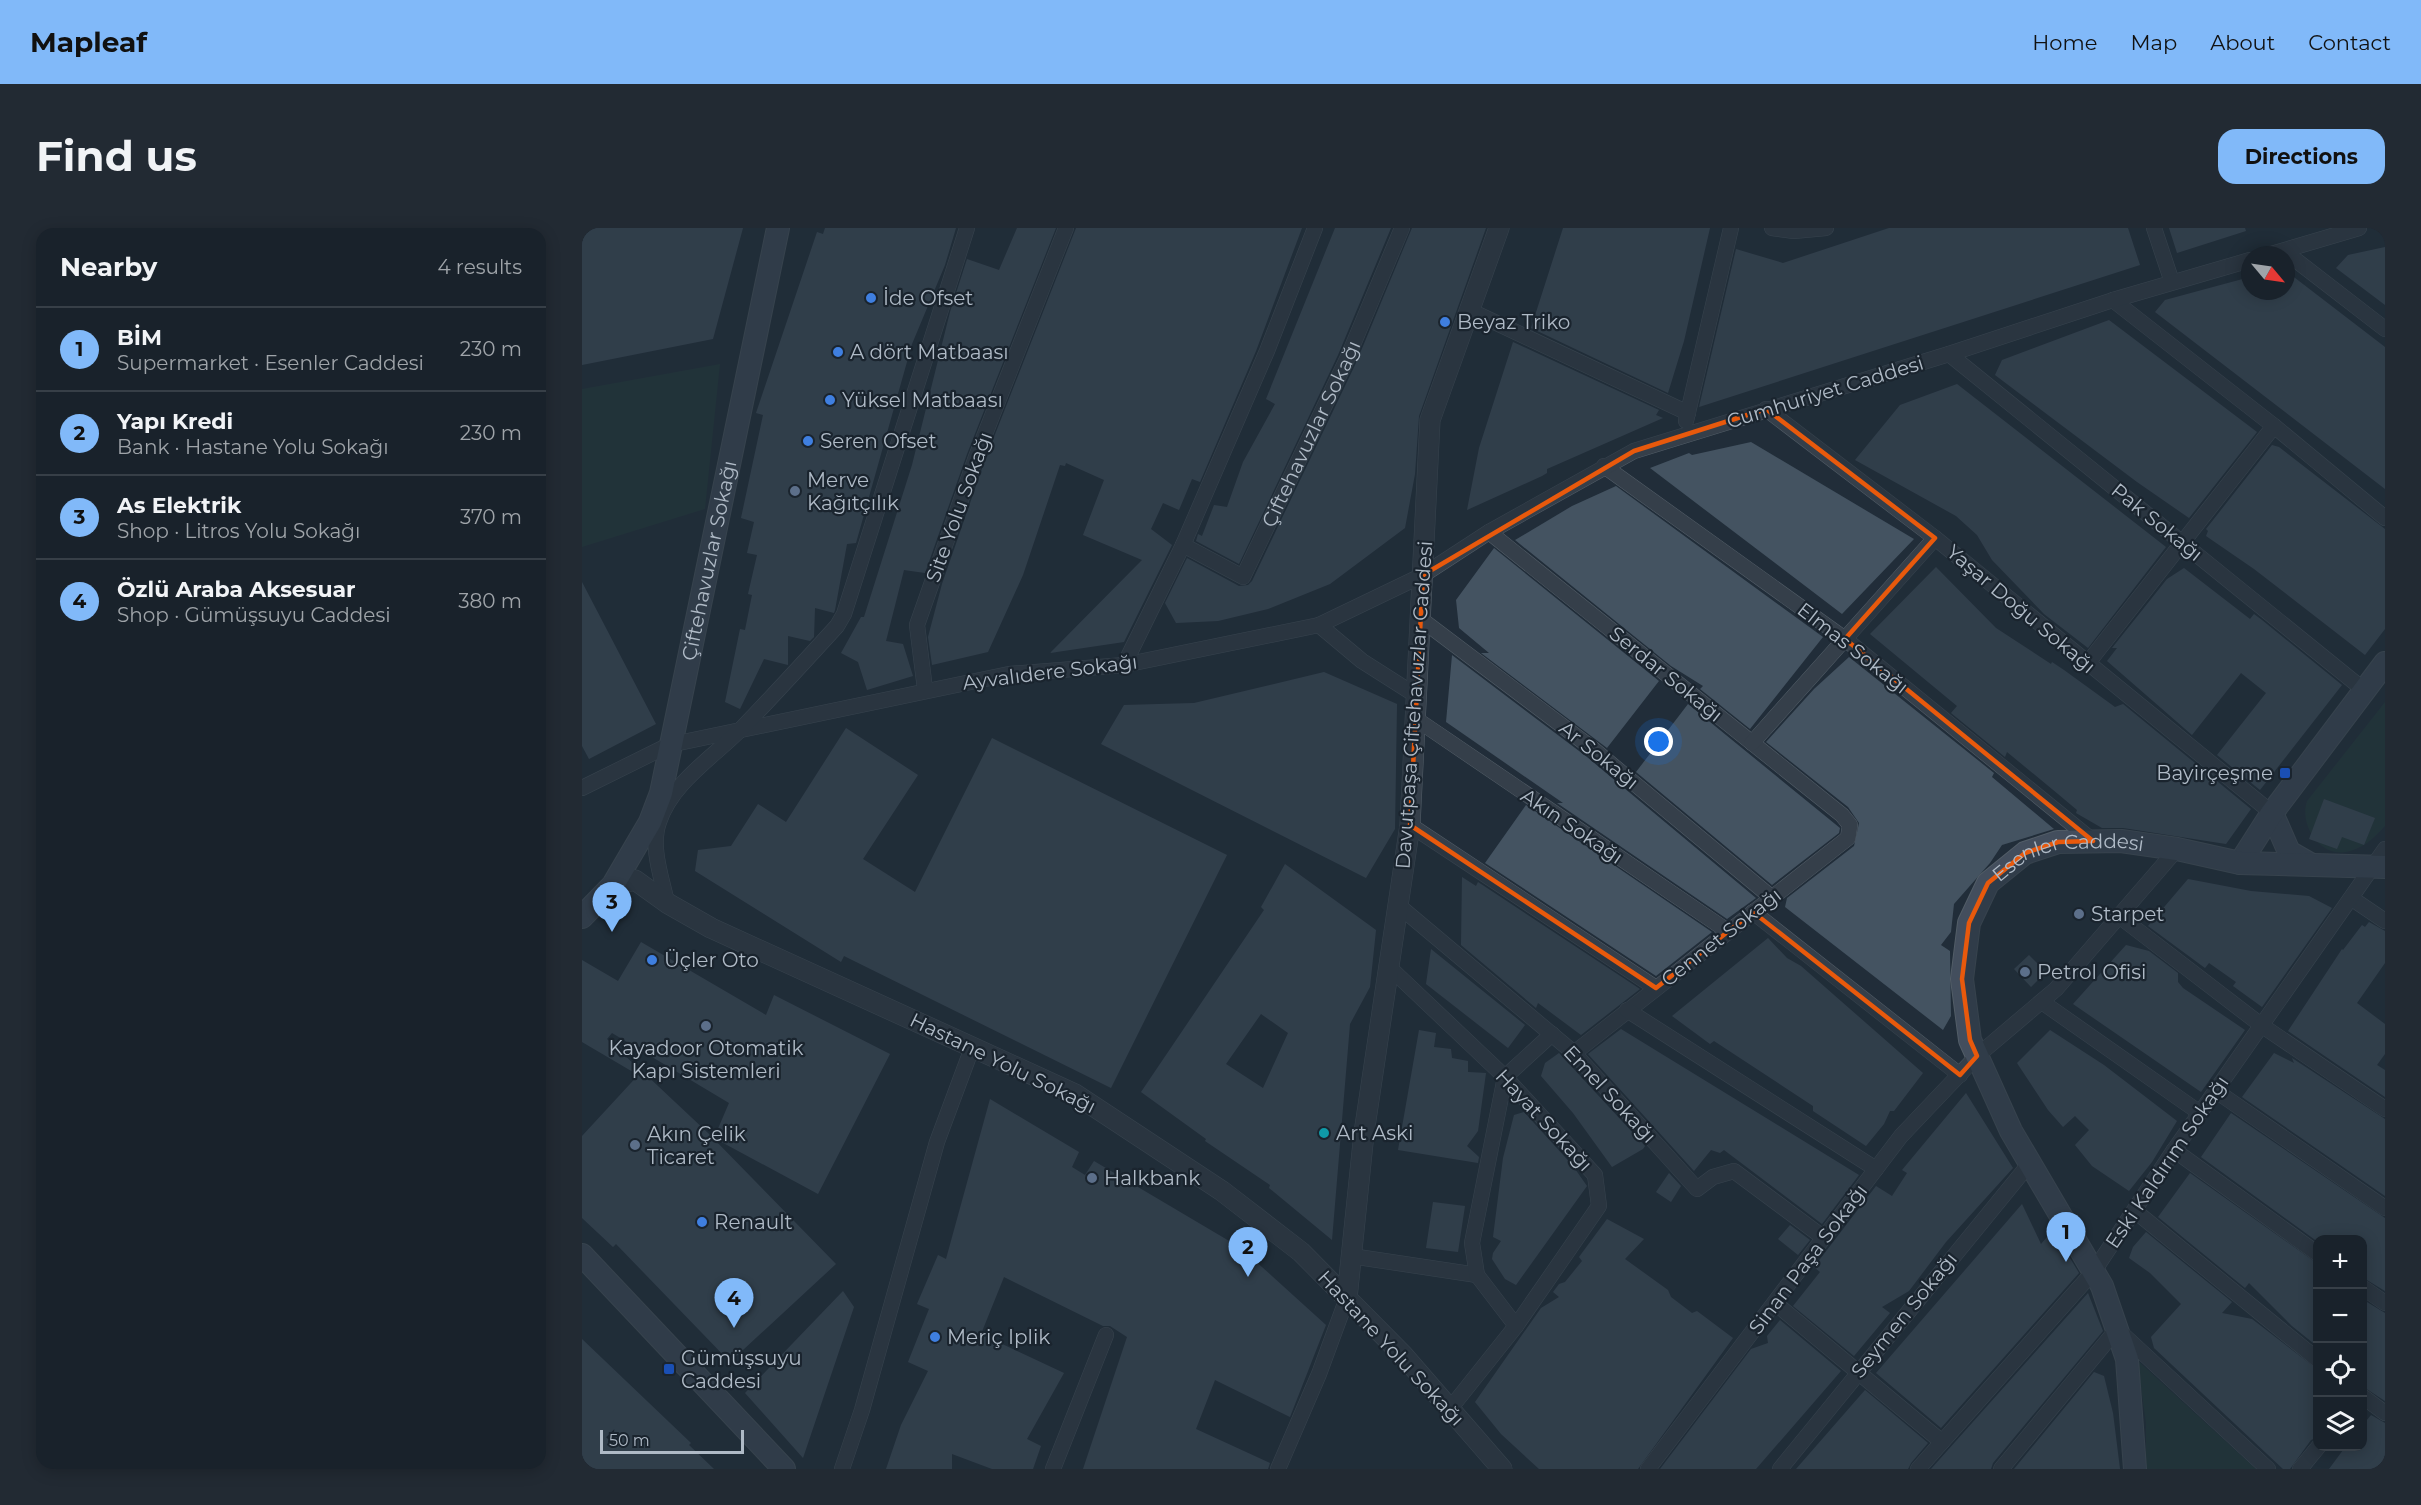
<!DOCTYPE html>
<meta charset="utf-8">
<style>
:root{--surface:#19222b;--page:#222a33;--text:#f1f3f6;--muted:#9fa4a9;--line:#373f47;--accent:#81b9f9}
body{margin:0;font-family:Montserrat,sans-serif;background:var(--page);color:var(--text)}
.controls{position:absolute;right:18px;bottom:18px;display:grid;overflow:hidden;border-radius:12px;box-shadow:0 3px 15px #0003}
.controls button{width:54px;height:54px;display:grid;place-items:center;padding:0;border:0;border-bottom:2px solid var(--line);background:var(--surface);color:var(--text);font:30px sans-serif}
.compass{position:absolute;left:1659px;top:18px;width:54px;height:54px;border-radius:50%;background:var(--surface);box-shadow:0 3px 15px #0003;rotate:119deg}
.scale{position:absolute;left:18px;bottom:15px;width:144px;box-sizing:border-box;padding-left:6px;border:3px solid #afbac6;border-top:0;font-size:16px;line-height:21px;white-space:nowrap;color:#afbac6;-webkit-text-stroke:4px #1a242e;paint-order:stroke}
.you{position:absolute;left:1077px;top:514px;width:21px;height:21px;margin:-15px;border:4px solid #fff;border-radius:50%;background:#1a73e8;box-shadow:0 0 0 9px #1a73e833}
.badge{display:grid;place-items:center;width:39px;height:39px;border-radius:50%;background:var(--accent);color:#111;font-size:20px;font-weight:700}
.pin{position:absolute;translate:-50% -50px;filter:drop-shadow(0 2px 3px #0008)}
.pin::after{content:'';position:absolute;top:32px;width:21px;height:18px;background:inherit;clip-path:polygon(0 0,100% 0,50% 100%)}
.list{margin:0;padding:0;list-style:none}
h2{display:flex;justify-content:space-between;align-items:center;height:78px;margin:0;padding:0 24px;font-size:26px}
h2 small{font-size:20px;font-weight:400;color:var(--muted)}
.list li{display:grid;grid-template-columns:39px 1fr auto;gap:18px;align-items:center;box-sizing:border-box;height:84px;padding:0 24px;border-top:2px solid var(--line)}
.list b{display:block;font-size:22px;white-space:nowrap}
.list p{margin:0;font-size:20px;white-space:nowrap;color:var(--muted)}
.list em{font-size:20px;font-style:normal;color:var(--muted)}
.icon{flex:none;width:33px;height:33px;fill:none;stroke:currentColor;stroke-width:2;stroke-linecap:round;stroke-linejoin:round}
.map{position:relative;flex:none;width:1803px;height:1241px;overflow:hidden;border-radius:18px}
header{display:flex;align-items:center;gap:36px;box-sizing:border-box;height:84px;padding:0 30px;background:var(--accent);color:#111}
header strong{font-size:28px}
nav{display:flex;gap:33px;margin-inline-start:auto;font-size:21px}
.intro{display:flex;align-items:center;justify-content:space-between;box-sizing:border-box;height:144px;padding:0 36px}
h1{margin:0;font-size:42px}
.button{padding:15px 27px;border-radius:18px;background:var(--accent);color:#111;font-size:21px;font-weight:700}
main{display:flex;gap:36px;padding:0 36px}
aside{flex:1;background:var(--surface);border-radius:18px;box-shadow:0 3px 15px #0003}
.map>svg:first-child{display:block}
.green{fill:#233a3b}
.building{fill:#445361;fill-rule:evenodd}
.lines{fill:none;stroke-linecap:round;stroke-linejoin:round}
.minor-casing{stroke:#525d67;stroke-width:16}
.tertiary-casing{stroke:#525d67;stroke-width:21}
.secondary-casing{stroke:#525d67;stroke-width:24}
.minor{stroke:#353f4a;stroke-width:15}
.tertiary{stroke:#353f4a;stroke-width:20}
.secondary{stroke:#434e5d;stroke-width:22}
.marked{fill:none;stroke:#e8590c;stroke-width:4.5;stroke-linejoin:round}
.shop-dot{fill:#3f7fe0;stroke:#1a242e;stroke-width:2}
.service-dot{fill:#5c6f8a;stroke:#1a242e;stroke-width:2}
.transit-dot{fill:#1a4fb4;stroke:#1a242e;stroke-width:2}
.culture-dot{fill:#0f9aa8;stroke:#1a242e;stroke-width:2}
.labels{text-anchor:middle;stroke-width:4.5;stroke-linejoin:round;paint-order:stroke}
.poi-label{font-size:20px;fill:#afbac6;stroke:#1a242e;text-anchor:start}
.street-label{font-size:20px;fill:#afbac6;stroke:#1a242e}
</style>
<header>
<strong>Mapleaf</strong>
<nav><a>Home</a><a>Map</a><a>About</a><a>Contact</a></nav>
</header>
<div class="intro"><h1>Find us</h1><a class="button">Directions</a></div>
<main>
<aside>
<h2>Nearby<small>4 results</small></h2>
<ul class="list">
<li><span class="badge">1</span><div><b>BİM</b><p>Supermarket · Esenler Caddesi</p></div><em>230 m</em></li>
<li><span class="badge">2</span><div><b>Yapı Kredi</b><p>Bank · Hastane Yolu Sokağı</p></div><em>230 m</em></li>
<li><span class="badge">3</span><div><b>As Elektrik</b><p>Shop · Litros Yolu Sokağı</p></div><em>370 m</em></li>
<li><span class="badge">4</span><div><b>Özlü Araba Aksesuar</b><p>Shop · Gümüşsuyu Caddesi</p></div><em>380 m</em></li>
</ul>
</aside>
<div class="map">
<svg width="1803" height="1241" viewBox="0 0 1803 1241">
<rect width="100%" height="100%" fill="#212d39"/>
<path class="green" d="M138,136L123,281L0,319V161Z
M1803,474V598C1792,610 1781,621 1764,624C1737,629 1717,596 1725,573Z
M1555,1132L1674,1241H1564V1195Z"/>
<path class="building" d="M0,0H161L131,111L0,137Z
M243,0H374L363,37L330,116L274,315L265,316L253,382L252,385L233,380L232,409L228,413L206,408V437L182,431L158,481L143,474L158,401L163,402L170,367L166,366L175,327L165,325L172,294L159,290L181,187L174,185L235,4L241,6Z
M435,0H474L385,226L343,345L322,342L304,413L321,416L331,448L285,462L276,434L259,425L279,389H282L330,237L368,84L385,31L417,42Z
M494,0H720L674,123L618,254L610,251L597,282L581,275L569,301L590,317L542,414L468,425L560,332L501,307L522,252L484,235L483,238L478,237L441,347L406,424L350,437L346,409L360,356L403,232Z
M753,0H809L756,127L657,336L614,313L616,306L620,308L632,277L645,279L661,234L693,176L684,171Z
M830,0H904L837,188L833,246L823,300L748,356L686,381L636,393L594,395L583,375L605,330L657,358L666,357L670,353L774,135Z
M981,0H1128L1102,113L1086,165L949,100Z
M1307,0H1546L1558,37L1117,179L1154,21L1201,35Z
M1587,0H1663L1664,3L1595,25Z
M1803,19V77L1754,40L1766,27Z
M1704,43L1803,119V261L1573,84L1583,72L1668,49V63H1704Z
M1527,92L1675,204L1607,290L1555,254L1413,147L1420,132Z
M931,114L1077,182L1074,187L1081,190L965,241V245L960,248L885,282L897,220Z
M1375,156L1584,319L1506,420L1462,386L1410,332L1395,307L1374,288L1273,232L1318,177Z
M1169,214L1332,311L1260,386L1068,240L1107,225L1110,227Z
M1690,217L1697,219L1803,301V401L1783,427L1672,341L1624,308L1626,303L1624,301Z
M1034,258L1241,409L1168,501L1118,461L1121,458L1089,438L933,312L990,278Z
M912,320L1077,453L1025,520L899,425H907L877,400L874,372Z
M1354,339L1414,400L1469,436L1470,434L1482,442L1533,479L1541,476L1669,581L1644,616L1541,600H1520L1494,585L1495,582L1476,566L1425,524L1423,529L1369,485L1375,478L1288,406Z
M1602,340L1668,391L1672,386L1680,392L1760,457L1678,562L1635,527L1684,465L1659,445L1610,507L1525,433L1535,420H1530L1585,351Z
M0,354L74,496L7,531L0,518Z
M870,427L1005,529L1174,670L1145,691L975,575H981L864,494Z
M1267,429L1412,545L1410,549L1472,601L1420,617L1408,635L1372,676L1369,704L1359,717L1368,723L1369,788L1361,802L1203,679L1205,670L1272,618L1277,595L1266,579L1184,514L1232,461Z
M742,444L815,476L813,601L784,650L519,516L542,477L612,475Z
M1106,476L1258,600L1257,605L1190,657L1054,544Z
M264,500L336,547L281,631L333,664L410,510L645,627L529,860L262,728L259,734L113,643L116,622L149,618L176,576L204,594Z
M1742,571L1793,590L1782,617L1760,609L1755,621L1727,611Z
M944,577L1130,704L1074,748L903,635Z
M703,636L794,702L788,759L768,796L750,1012L687,960L688,957L623,913L624,911L559,864L682,682L679,679ZM679,786L706,805L681,860L644,836Z
M880,649L894,658L896,654L1058,761L999,807L956,775L954,780L879,717Z
M1606,651L1669,663L1727,668L1750,680L1680,779L1651,758L1654,754L1627,735L1623,740L1566,698Z
M1787,694L1803,703V735L1775,775L1803,796V826L1795,837L1803,842V869L1706,803L1760,721L1761,722L1780,697L1783,699Z
M1186,710L1205,730L1219,738L1341,845L1312,883H1308L1302,896L1284,918L1231,883V878L1202,859L1132,813L1128,816L1090,788Z
M59,714L184,787L192,767L308,826L236,966L132,910L147,875L30,805L25,811L54,838L51,844L0,814V732L36,753Z
M1544,717L1567,723L1596,745V754L1601,760L1663,802L1619,864L1491,776Z
M849,721L943,797L926,820L844,756Z
M1447,727L1464,744L1449,759L1432,741Z
M1039,801L1277,947L1240,996L1142,922L1138,925L1129,922L1112,943L1006,826Z
M837,802L854,805L852,819L869,821L870,830L886,833V844L904,845L896,903L885,918L897,929L896,935L816,922Z
M1468,802L1522,837L1595,893L1570,934L1547,963L1510,938L1493,917L1507,902L1493,888L1481,899L1466,882L1435,835Z
M977,825L1063,918L1061,921L1030,939L991,885L959,848L963,835Z
M1692,825L1712,835L1710,830L1803,891V968L1660,869Z
M60,843L126,905L254,1036L148,1134L34,1016L31,1019L0,990V908Z
M1384,865L1431,940L1364,1014L1327,1063L1300,1079L1308,1085L1272,1128L1211,1078L1238,1044L1232,1039L1294,958L1310,968L1325,945L1320,942Z
M408,871L497,924L490,939L503,947L512,933L659,1020L744,1097L708,1189L633,1152L614,1201L688,1235L686,1241H501L545,1109L528,1098H521L422,1049L399,1106L482,1145L445,1211L459,1218L451,1241H410L370,1226V1241H304L319,1197L346,1143L326,1134L347,1081L335,1076L356,1027L364,1031Z
M942,884L991,938L1005,958L934,1057L923,1051L910,1031L911,1025L919,1013L911,1009L921,930L932,887Z
M1649,885L1803,990V1063L1780,1049V1011H1736V1014L1619,929Z
M1087,945L1099,958L1089,974L1074,964Z
M1608,945L1736,1036V1119L1710,1098L1667,1055L1663,1060L1576,989Z
M851,974L883,978L876,1024L844,1020Z
M1440,976L1459,1016L1471,1002L1497,1045L1359,1200L1294,1145Z
M1025,991L1062,1011L1043,1031L1086,1062L1089,1069L1110,1085L1115,1083L1151,1110L1056,1241H957L919,1206L893,1174L959,1080L977,1069L971,1064L977,1056L983,1054L1000,1033L997,1029Z
M1208,997L1228,1012L1216,1027L1196,1011Z
M1564,1004L1650,1074L1640,1085L1670,1091L1736,1142V1209L1729,1212L1708,1241H1701L1572,1120L1569,1109L1599,1076L1568,1045L1547,1030L1551,1019Z
M261,1063L272,1079L221,1230L163,1165Z
M1506,1065L1521,1103L1411,1235L1409,1241H1349Z
M1780,1071L1803,1085V1173L1780,1158Z
M1198,1092L1259,1143L1174,1241H1078L1169,1121L1186,1115L1185,1108Z
M0,1111L109,1215L107,1217L132,1241H9L0,1233Z
M1512,1144L1522,1148L1531,1185L1538,1241H1432Z
M1283,1162L1346,1215L1329,1235L1326,1241H1214Z
M1789,1187L1803,1195V1241H1747L1764,1218H1780V1198Z"/>
<g class="lines">
<defs>
<g id="minor">
<path id="s1" d="M733,0L685,123L601,317L661,349L765,131L820,0"/>
<path d="M1190,0L1212,3L1244,0"/>
<path d="M1572,0L1590,54"/>
<path d="M1702,23L1803,101"/>
<path d="M1686,27L1777,0"/>
<path d="M1531,72L1692,198L1803,290"/>
<path d="M889,83L1106,185"/>
<path d="M1367,126L1782,462"/>
<path d="M1184,181L1353,310L1690,585"/>
<path d="M1104,193L1149,0"/>
<path d="M1022,238L1263,411L1511,613"/>
<path d="M907,304L1260,587L1268,597L1266,610L992,825"/>
<path d="M840,392L1011,521L1189,669"/>
<path d="M737,397L780,433L835,468"/>
<path d="M1505,436L1692,198"/>
<path d="M542,437L601,317"/>
<path d="M343,461L335,397L394,229L484,0"/>
<path d="M834,491L1147,704"/>
<path d="M1170,515L1353,310"/>
<path d="M0,560L87,517L427,446L542,437L737,397L841,347L907,304L1052,223L1367,126L1531,72L1668,32"/>
<path d="M828,597L1074,760"/>
<path d="M1769,670L1803,693"/>
<path d="M85,675C80,650 68,619 77,594C90,554 133,528 161,499C193,466 224,432 255,398L262,386L385,0"/>
<path d="M817,678L992,825L1115,961L1131,949L1152,943L1242,1010"/>
<path d="M1171,684L1378,847"/>
<path d="M1537,688L1679,797L1803,881"/>
<path d="M808,740L923,849L1013,947L1017,978L934,1098L867,1182"/>
<path d="M1460,774L1618,885"/>
<path d="M1045,782L1294,941"/>
<path d="M1634,863L1803,980"/>
<path d="M1592,922L1736,1026"/>
<path d="M1553,983L1736,1132"/>
<path d="M769,1028L895,1047"/>
<path d="M1780,1059L1803,1075"/>
<path d="M1193,1075L1360,1214"/>
<path d="M934,1098L895,1047L890,1015L923,849L970,806"/>
<path d="M1780,1168L1803,1185"/>
<path d="M260,1241L280,1182L355,914L390,820"/>
<path d="M471,1241L524,1107"/>
<path d="M696,1241L737,1146L765,1070"/>
<path d="M1066,1241L1319,908L1395,828L1474,761L1595,621"/>
<path d="M1198,1241L1448,935"/>
<path d="M1336,1241L1512,1043L1592,922L1803,621"/>
<path d="M1419,1241L1535,1101L1686,1241"/>
<path d="M1718,1241L1737,1218"/>
</g>
<path id="tertiary" d="M31,657L53,652L85,675L129,700L493,866L640,963L719,1024L821,1127L920,1241
M765,1070L782,905L828,597L848,192L917,0"/>
<g id="secondary">
<path d="M1690,585L1707,624L1728,636"/>
<path d="M1658,635L1690,585L1803,435"/>
<path id="s2" d="M0,689L31,657L68,594L79,565L196,0"/>
<path d="M0,1027L202,1241"/>
<path id="s3" d="M1553,1241L1545,1131L1520,1058L1429,903L1388,812L1380,751L1387,695L1406,655L1443,625L1476,614L1539,613L1595,621L1658,635L1803,639"/>
</g>
</defs>
<use href="#minor" class="minor-casing"/>
<use href="#tertiary" class="tertiary-casing"/>
<use href="#secondary" class="secondary-casing"/>
<use href="#minor" class="minor"/>
<use href="#tertiary" class="tertiary"/>
<use href="#secondary" class="secondary"/>
</g>
<path d="M0 0H1803V1241H0ZM1184,181L1353,310L1263,411L1511,613L1476,614L1443,625L1406,655L1387,695L1380,751L1388,812L1395,828L1378,847L1171,684L1074,760L828,597L841,347L1052,223Z" fill="#212d39" fill-opacity=".55" fill-rule="evenodd"/>
<path class="marked" d="M1184,181L1353,310L1263,411L1511,613L1476,614L1443,625L1406,655L1387,695L1380,751L1388,812L1395,828L1378,847L1171,684L1074,760L828,597L841,347L1052,223Z"/>
<g class="shop-dot">
<circle cx="289" cy="70" r="6"/>
<circle cx="863" cy="94" r="6"/>
<circle cx="256" cy="124" r="6"/>
<circle cx="248" cy="172" r="6"/>
<circle cx="226" cy="213" r="6"/>
<circle cx="70" cy="732" r="6"/>
<circle cx="120" cy="994" r="6"/>
<circle cx="353" cy="1109" r="6"/>
</g>
<g class="service-dot">
<circle cx="213" cy="263" r="6"/>
<circle cx="1497" cy="686" r="6"/>
<circle cx="1443" cy="744" r="6"/>
<circle cx="124" cy="798" r="6"/>
<circle cx="53" cy="917" r="6"/>
<circle cx="510" cy="950" r="6"/>
</g>
<g class="transit-dot">
<rect x="1697" y="539" width="12" height="12" rx="3"/>
<rect x="81" y="1135" width="12" height="12" rx="3"/>
</g>
<circle class="culture-dot" cx="742" cy="905" r="6"/>
<g class="labels">
<g class="poi-label">
<text x="301" y="77">İde Ofset</text>
<text x="875" y="101">Beyaz Triko</text>
<text x="268" y="131">A dört Matbaası</text>
<text x="260" y="179">Yüksel Matbaası</text>
<text x="238" y="220">Seren Ofset</text>
<text x="225" y="259">Merve<tspan x="225" dy="23">Kağıtçılık</tspan></text>
<text x="1691" y="552" text-anchor="end">Bayirçeşme</text>
<text x="1509" y="693">Starpet</text>
<text x="82" y="739">Üçler Oto</text>
<text x="1455" y="751">Petrol Ofisi</text>
<text x="124" y="827" text-anchor="middle">Kayadoor Otomatik<tspan x="124" dy="23">Kapı Sistemleri</tspan></text>
<text x="754" y="912">Art Aski</text>
<text x="65" y="913">Akın Çelik<tspan x="65" dy="23">Ticaret</tspan></text>
<text x="522" y="957">Halkbank</text>
<text x="132" y="1001">Renault</text>
<text x="365" y="1116">Meriç Iplik</text>
<text x="99" y="1137">Gümüşsuyu<tspan x="99" dy="23">Caddesi</tspan></text>
</g>
<g class="street-label">
<text transform="translate(1243 164) rotate(-17)" y="7">Cumhuriyet Caddesi</text>
<text dy="7" stroke="none"><textPath href="#s1" startOffset="570">Çiftehavuzlar Sokağı</textPath></text>
<text transform="translate(377 279) rotate(-70)" y="7">Site Yolu Sokağı</text>
<text transform="translate(1575 294) rotate(39)" y="7">Pak Sokağı</text>
<text dy="7" stroke="none"><textPath href="#s2" startOffset="386">Çiftehavuzlar Sokağı</textPath></text>
<text transform="translate(1439 381) rotate(40)" y="7">Yaşar Doğu Sokağı</text>
<text transform="translate(1271 420) rotate(38)" y="7">Elmas Sokağı</text>
<text transform="translate(468 444) rotate(-7)" y="7">Ayvalıdere Sokağı</text>
<text transform="translate(1084 446) rotate(39)" y="7">Serdar Sokağı</text>
<text transform="translate(832 477) rotate(-86)" y="7">Davutpaşa Çiftehavuzlar Caddesi</text>
<text transform="translate(1017 527) rotate(39)" y="7">Ar Sokağı</text>
<text transform="translate(990 598) rotate(34)" y="7">Akın Sokağı</text>
<text dy="7" stroke="none"><textPath href="#s3" startOffset="718">Esenler Caddesi</textPath></text>
<text transform="translate(1139 709) rotate(-38)" y="7">Cennet Sokağı</text>
<text transform="translate(421 835) rotate(26)" y="7">Hastane Yolu Sokağı</text>
<text transform="translate(1028 866) rotate(47)" y="7">Emel Sokağı</text>
<text transform="translate(962 892) rotate(47)" y="7">Hayat Sokağı</text>
<text transform="translate(1585 934) rotate(-56)" y="7">Eski Kaldırım Sokağı</text>
<text transform="translate(1226 1031) rotate(-53)" y="7">Sinan Paşa Sokağı</text>
<text transform="translate(1322 1087) rotate(-51)" y="7">Seymen Sokağı</text>
<text transform="translate(809 1120) rotate(47)" y="7">Hastane Yolu Sokağı</text>
</g>
</g>
</svg>
<div class="controls">
<button>+</button>
<button>−</button>
<button><svg class="icon" aria-label="locate" viewBox="0 0 24 24"><circle cx="12" cy="12" r="6"/><path d="M12 2v4M12 18v4M2 12h4M18 12h4"/></svg></button>
<button><svg class="icon" aria-label="layers" viewBox="0 0 24 24"><path d="M12 4l9 5-9 5-9-5zM3 14l9 5 9-5"/></svg></button>
</div>
<svg class="compass" viewBox="-18 -18 36 36"><path d="M0-13l5 13h-10z" fill="#e53935"/><path d="M0 13l5-13h-10z" fill="#9fa4a9"/></svg>
<div class="scale">50 m</div>
<div class="you"></div>
<div class="pin badge" style="left:1484px;top:1034px">1</div>
<div class="pin badge" style="left:666px;top:1049px">2</div>
<div class="pin badge" style="left:30px;top:704px">3</div>
<div class="pin badge" style="left:152px;top:1100px">4</div>
</div>
</main>
